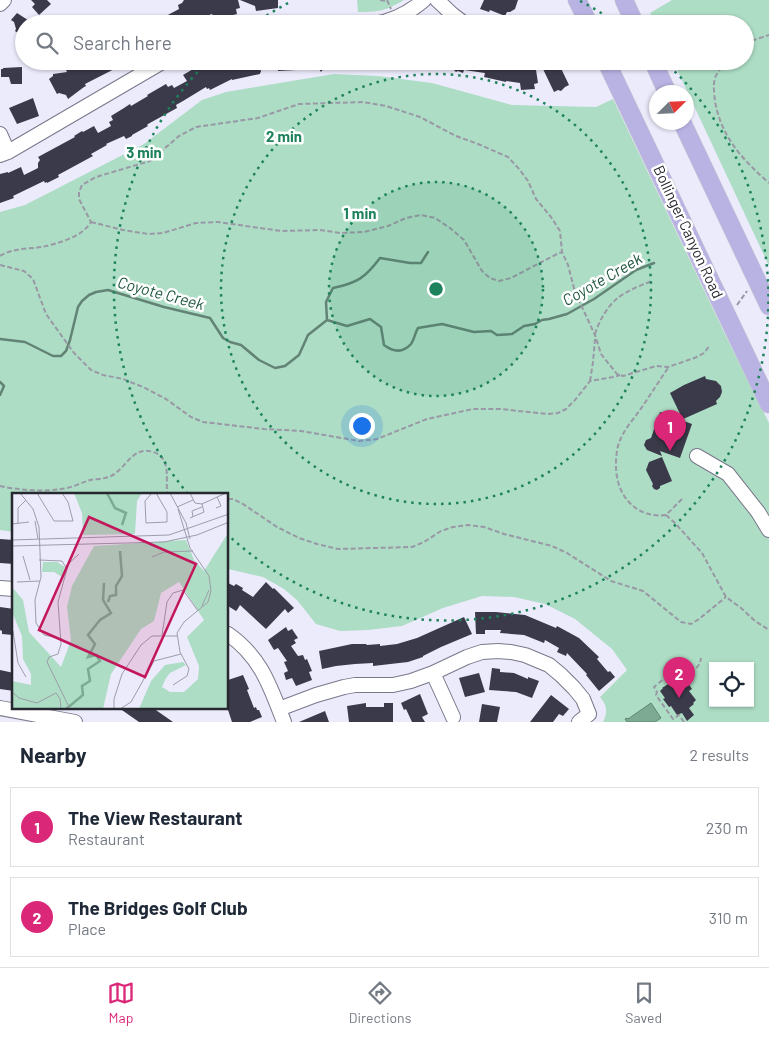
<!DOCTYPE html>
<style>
:root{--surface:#fff;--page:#f6f6f7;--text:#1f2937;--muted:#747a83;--line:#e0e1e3;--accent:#db2777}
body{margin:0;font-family:Barlow,sans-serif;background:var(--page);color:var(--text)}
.controls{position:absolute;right:15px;bottom:15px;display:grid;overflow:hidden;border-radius:0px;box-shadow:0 1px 4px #0004}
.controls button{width:45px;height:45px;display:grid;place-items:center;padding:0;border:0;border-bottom:1px solid var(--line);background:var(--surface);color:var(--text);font:25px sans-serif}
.compass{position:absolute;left:649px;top:85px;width:45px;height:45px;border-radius:50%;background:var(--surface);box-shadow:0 1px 4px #0004;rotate:66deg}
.you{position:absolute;left:361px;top:425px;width:18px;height:18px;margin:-12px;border:4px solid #fff;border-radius:50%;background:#1a73e8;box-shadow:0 0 0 8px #1a73e833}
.badge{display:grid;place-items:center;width:32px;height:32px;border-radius:50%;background:var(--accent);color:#fff;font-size:16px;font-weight:700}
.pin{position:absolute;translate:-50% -41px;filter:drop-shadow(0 1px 2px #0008)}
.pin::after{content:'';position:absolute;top:26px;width:18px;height:15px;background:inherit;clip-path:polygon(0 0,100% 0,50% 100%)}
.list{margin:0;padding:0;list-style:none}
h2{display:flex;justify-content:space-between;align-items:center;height:65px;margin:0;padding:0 20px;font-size:21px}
h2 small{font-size:16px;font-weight:400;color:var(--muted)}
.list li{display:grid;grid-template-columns:32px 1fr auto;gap:15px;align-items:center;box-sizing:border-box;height:80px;margin:0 10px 10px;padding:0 10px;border:1px solid var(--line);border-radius:0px}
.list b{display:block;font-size:19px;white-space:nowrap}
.list p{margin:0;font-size:16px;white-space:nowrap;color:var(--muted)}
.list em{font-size:16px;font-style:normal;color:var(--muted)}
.icon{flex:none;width:28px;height:28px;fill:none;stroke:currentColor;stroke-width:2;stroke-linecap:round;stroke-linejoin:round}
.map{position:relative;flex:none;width:769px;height:722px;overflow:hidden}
.search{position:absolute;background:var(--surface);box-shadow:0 1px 4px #0004;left:15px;right:15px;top:15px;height:55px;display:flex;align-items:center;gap:12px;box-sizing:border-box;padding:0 18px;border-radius:28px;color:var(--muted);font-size:19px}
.sheet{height:245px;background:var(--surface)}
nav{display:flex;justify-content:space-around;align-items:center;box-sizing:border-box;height:70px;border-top:1px solid var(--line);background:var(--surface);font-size:14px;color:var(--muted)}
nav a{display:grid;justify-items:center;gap:2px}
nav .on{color:var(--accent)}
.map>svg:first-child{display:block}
.green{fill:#adddc5;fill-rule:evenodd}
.water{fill:#7caa93;stroke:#628375}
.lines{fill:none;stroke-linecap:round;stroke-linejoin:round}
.stream{stroke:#628375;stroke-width:2.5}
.building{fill:#3b3a4a}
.minor-casing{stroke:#79788b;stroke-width:16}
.major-casing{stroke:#cfcfd1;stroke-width:19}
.path{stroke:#9998a5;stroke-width:2;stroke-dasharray:5 2.5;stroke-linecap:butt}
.minor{stroke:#fff;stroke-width:14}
.major{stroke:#b8b3e2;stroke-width:18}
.ring{fill:none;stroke:#1e835d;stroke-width:2.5;stroke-dasharray:2.5 5}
.labels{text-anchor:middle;stroke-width:5;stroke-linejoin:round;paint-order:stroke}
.street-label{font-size:15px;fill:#27272f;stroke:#fff}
.water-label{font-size:16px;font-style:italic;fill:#1d563e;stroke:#fff}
.inset-river{fill:none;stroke:#7caa93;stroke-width:2.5}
.inset-road{fill:none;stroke:#9d9daa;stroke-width:1}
.view{fill:#c2185b;fill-opacity:0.15;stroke:#c2185b;stroke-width:2.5}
.inset-edge{fill:none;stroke:#27272f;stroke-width:2.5}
.centre{fill:#1e835d;stroke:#fff;stroke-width:2.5}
.ring-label{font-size:15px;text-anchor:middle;font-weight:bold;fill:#1e835d;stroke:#fff;stroke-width:5;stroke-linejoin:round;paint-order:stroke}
</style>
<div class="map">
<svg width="769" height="722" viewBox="0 0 769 722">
<rect width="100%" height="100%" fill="#ecebfc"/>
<path class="green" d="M357,0H404C385,11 379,12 358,12Z
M672,0H769V266L673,61H745V24H655L650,13Z
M334,74L378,76L432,83L512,105L596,107L613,99L723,330L769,423V722H603C608,712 607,705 600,697L627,670L612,649L575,619L545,604L514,597L482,596L443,608L402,626L368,630L340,631L316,624L297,600L284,589L263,577L228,569V494H14V532L0,530V212L25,205L144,144L202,100L226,92ZM713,666H750V703H713Z"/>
<path class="water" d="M651,703L661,718L655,722H627L625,719L627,718L628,719Z"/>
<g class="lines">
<path class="stream" d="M327,320L347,326L370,319L381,327L384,345C392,351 402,354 411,344C414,340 415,333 418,328L442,324L474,332L491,331L497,335L512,334L524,326L535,324L542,320L549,319L567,314L594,299L636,270L654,263
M327,320L326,302L333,288C357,283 365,278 380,258L410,263H421L428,252
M0,339L25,342L53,356H61L66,351L70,340L78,307L82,301L89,295L96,292L108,290L164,307L210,318L223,338L230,342L241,345L259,360L275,368L285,366L299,355L308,335L327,320
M0,382L4,386L0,395"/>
</g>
<path class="building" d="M31,0H47L51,4L39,15L32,7L35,4Z
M184,0H238L240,8L236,9L237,14L215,20L212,14L194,20L196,24H151L179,9L178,5L182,3Z
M240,0H278V8L256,11L255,6Z
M484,0H518L515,9L510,12H507L505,16L490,10L489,12L480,9Z
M17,13L34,24H24V37L15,31L16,29L14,22L11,20Z
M78,61H130L85,84L86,86L84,87L68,99L66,95L59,93L57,94L49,79L53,76V74L67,72L65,68Z
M220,61H259L261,72L260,73V74L232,80V79L210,90L209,88L207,89L206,87L183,101L176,105L177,108L148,124L147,125L148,126L132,135V136L126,139L124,136L106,144L107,145L91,154L93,156L58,175L59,177L47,183V182L45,183L44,181L13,196L14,198L0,203V174L8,172V173L21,167L24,175L38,168V163L40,160L38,157L75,137L74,136L82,131L83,132L94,126L98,133L111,126L109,122L113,120L111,116L124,108L130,104L131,106L148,96L147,95L166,84L168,87L172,85L174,88L187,81L183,75L203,63L206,68Z
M277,61H342V69H323L321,72L319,69H314L278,71Z
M358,61H382V68H358Z
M437,61H516V64L535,63L538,83L534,84L535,89L521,90L520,83L506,81V82L484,77L485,73L464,70L463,73L458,71L456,72L451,67Z
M558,62L569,85L565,87L561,91L558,90L554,92L543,69Z
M22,67V84H11L9,77H1V69H3V68Z
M33,98L39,116L17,124L9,108Z
M705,376L706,379L716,381L721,386L722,392L720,397L716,401L717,404L681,420L692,424L680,458L660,451L662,456L647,450L644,445L646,440L651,438L660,412L668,414L669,413L682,418L670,393L684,385Z
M662,457L672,481L660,486V488L657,490L654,489L652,486L653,484L646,470L649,462Z
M0,539L14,540V564L0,563Z
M266,582L273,589L274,588L294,608L288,613L285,609L266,629L240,605L237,610L236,611L228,606V583L234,586L236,584L243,588L242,590L253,597Z
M0,607L14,609L13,635L2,634V631L0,630Z
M475,612H496L525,615L556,628L557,626L579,638L599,657L597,659L608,672L610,671L615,677L599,691L586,675L587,674L567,653L566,656L557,652L559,648L545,640L544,643L524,635L500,633L501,630H485V634H476Z
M464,617L472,634L441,647L423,656V657L408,662L373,666V663L355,664L336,666L322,669L319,651L352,644H366L367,645L380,644V646L397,644L417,638Z
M286,627L288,631L292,629L298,638L294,640L296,643L291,646L298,656L303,655L305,660L307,659L312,671L309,672L312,680L296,686L292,678L286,680L284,673L288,671L284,662L287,661L278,648L274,650L268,640Z
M492,668L500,669V672L514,673L528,679V677L539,681L532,698L516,692L489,690Z
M0,670L14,673V691L0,689Z
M479,673L485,692L465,697L459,678Z
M243,675L249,689L247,690L254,708L256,707L257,710H259L262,717L250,722H232L228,710V680Z
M679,677L683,682L686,680L692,689L689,691L696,700L693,703L694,704L689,708L694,715L687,721L682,713L677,715L671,706L669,707L663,699L665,698L660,691L663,688H662Z
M420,694L428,714L422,717L425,722H412L406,709L404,710L401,703Z
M551,695L569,709L563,716L559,714L553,722H530Z
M366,703V707H384V703H393V722H349L347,706Z
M482,704L500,707L497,722H479Z
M119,708H153L173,722H139Z
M325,711L329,722H299Z"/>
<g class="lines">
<defs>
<path id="minor" d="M437,0L453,15L465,24
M0,4L4,0
M374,24C393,21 409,13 424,0
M0,134L8,152
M0,155L8,152L164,61
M697,456L728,474L758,512L769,530
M0,588L14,589
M228,634C261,657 270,686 284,722
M433,673L453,717
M0,708L75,722
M279,709L316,695L344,687L355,685H393L411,681L433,673L467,657L482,652L498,651L511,652L525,655L549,665L561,675L574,688L583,699L589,714L579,722"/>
<path id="major" d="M577,0L589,24
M624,0L635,24
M606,61L769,404
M653,61L667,92
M682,122L769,306"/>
</defs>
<use href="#minor" class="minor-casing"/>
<use href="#major" class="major-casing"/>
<path class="path" d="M380,0L387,1
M387,0L391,9
M745,44L751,41L769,35
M726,61C723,66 717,72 715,78C713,85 714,93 715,101C721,137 743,160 769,183
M91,222L123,230L148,234L163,233L196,223L218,222L281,231L320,230L340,233L364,232L388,226L406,218L421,215L435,218L450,228L464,240L482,271L490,278L499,281L511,278L557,254L562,252
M0,256C13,248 28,249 42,247C59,243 82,237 91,222L79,199V192L82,185L96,177L150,161L179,136L196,127L258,118L299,104L363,102L386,106L420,117L456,136L478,144L508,157L520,170L528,181L536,199L551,217L560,231L562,252L568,265L575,292L595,335L601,354L617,374L623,376L656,366L668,367L697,357L704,353L710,345
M0,265L24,271L33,279L46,314L74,353L91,370L103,375L123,379L143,387L166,399L191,417L203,422L264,429L301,431L359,441L377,439L427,419L473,409H500L548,414L558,413L566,409L575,400L590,381L614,377L620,375
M737,305L747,291
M595,334C599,321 608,305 619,297C629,290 641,285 652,281
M590,381L593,362L595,339
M0,486C18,490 43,492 61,489C71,488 81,483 90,480C96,479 103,479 109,477C126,470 132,445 153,452C171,457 166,478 167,492L170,494
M228,499H233L243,504L277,527L299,538L317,544L338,549L412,547L424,542L441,531L453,527L468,525L484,527L504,534L552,546L567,553L611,581L643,591L681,622L691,624L699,619L726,597
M682,499L666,515L675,523L702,553L726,597L741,608L755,621L769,630
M666,515C652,517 637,512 628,501C615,486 614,464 618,446C622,431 634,419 642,407C651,394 659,381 668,368
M684,722L679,715L673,719L656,695L657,692L654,687L671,673L676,674L680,677C688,668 699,673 701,658"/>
<use href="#minor" class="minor"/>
<use href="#major" class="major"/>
</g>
<circle cx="436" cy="289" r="107" fill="#1e835d" fill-opacity=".12"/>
<g class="ring">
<circle cx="436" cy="289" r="107"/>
<circle cx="436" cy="289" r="215"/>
<path d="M188 494A322 322 0 0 1 208 61M254 24A322 322 0 0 1 292 1M580 1A322 322 0 0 1 618 24M664 61A322 322 0 0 1 229 536"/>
</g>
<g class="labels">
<g class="street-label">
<text transform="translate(688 232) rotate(65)" y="5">Bollinger Canyon Road</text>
</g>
<g class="water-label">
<text transform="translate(602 279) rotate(-30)" y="6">Coyote Creek</text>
<text transform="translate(161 293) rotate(15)" y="6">Coyote Creek</text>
</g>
</g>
<g transform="translate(12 493)">
<rect width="216" height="216" fill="#ecebfc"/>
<path d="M62,0H130L125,8L123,41L71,42L70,20ZM216,40V216H127L139,188L153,172L171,169L174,172L158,180L154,185L150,194L158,199H172L186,186L187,173L175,144L192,127L167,89L149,100L142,128L129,136L99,181L91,216H0V188L19,192V181L11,166L10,143L0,119V94L11,107L17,139L49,174L59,147L55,114L60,93L82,53L174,47L182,67L192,78ZM45,69L53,74L52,85L42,79H30L31,69Z" fill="#adddc5"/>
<path class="inset-river" d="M95,0L103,15L114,20L110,32M96,109L98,103L104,102V93L110,83L108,58M54,216L71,202L70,193L78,188L76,176L88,168L84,162L76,164L83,151L76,142L88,127L99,120L91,107L92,90"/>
<path class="inset-road" d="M8,0L21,16L27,34L29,84L23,107L24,130L32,142L50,146M25,0L42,28H61L56,9L50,0M140,0L133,8L134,30L155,29V19L144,0M158,0L174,30L178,46M178,0L183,10L190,11L214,0M165,14L181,7M204,15L209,13L205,4M181,24L180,18L190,14M178,25L192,19L190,11M23,28L26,46M0,31L17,29M6,31V15L14,7M0,47L157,42L217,21M0,53L152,49L185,42L217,29M11,63L18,87M140,64L152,59L181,58M27,67L50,68L55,76L46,109L49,151L46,161L37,164L35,169L58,216M54,73L67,61M5,89L28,88M190,113L197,97M1,138L6,170L14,184M150,142L155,109L161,100L171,97L186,118M161,192L175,183L177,176L168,159L165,140L172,129L196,109L199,98L197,83L178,55L166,16M0,199L7,205L25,210L44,200L48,206L49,216M102,216V206L110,181L129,152L140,143H165M108,216L119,209L142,168L169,161"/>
<path class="view" d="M77,24L184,71L133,184L27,137Z"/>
<rect width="216" height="216" class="inset-edge"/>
</g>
<circle cx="436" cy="289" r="8" class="centre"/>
<g class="ring-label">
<text x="284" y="142">2 min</text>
<text x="144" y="158">3 min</text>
<text x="360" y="219">1 min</text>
</g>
</svg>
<div class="controls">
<button><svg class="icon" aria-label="locate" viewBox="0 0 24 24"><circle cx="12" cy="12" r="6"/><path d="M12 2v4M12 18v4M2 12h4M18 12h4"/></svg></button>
</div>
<svg class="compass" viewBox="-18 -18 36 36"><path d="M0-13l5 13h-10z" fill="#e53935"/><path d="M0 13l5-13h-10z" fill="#747a83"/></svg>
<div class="you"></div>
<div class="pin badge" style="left:670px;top:451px">1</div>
<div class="pin badge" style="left:679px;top:698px">2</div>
<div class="search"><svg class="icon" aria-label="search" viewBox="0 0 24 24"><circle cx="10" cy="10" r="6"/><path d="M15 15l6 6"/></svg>Search here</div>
</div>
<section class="sheet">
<h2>Nearby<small>2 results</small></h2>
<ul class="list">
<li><span class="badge">1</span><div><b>The View Restaurant</b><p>Restaurant</p></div><em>230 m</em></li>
<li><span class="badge">2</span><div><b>The Bridges Golf Club</b><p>Place</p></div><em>310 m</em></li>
</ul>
</section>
<nav>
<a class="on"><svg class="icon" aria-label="map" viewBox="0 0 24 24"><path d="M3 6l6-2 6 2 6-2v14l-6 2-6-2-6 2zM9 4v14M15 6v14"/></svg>Map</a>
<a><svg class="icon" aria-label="directions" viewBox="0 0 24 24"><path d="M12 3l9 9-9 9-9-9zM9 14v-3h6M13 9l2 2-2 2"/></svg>Directions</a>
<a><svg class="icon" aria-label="saved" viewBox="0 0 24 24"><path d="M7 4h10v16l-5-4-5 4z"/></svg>Saved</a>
</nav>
